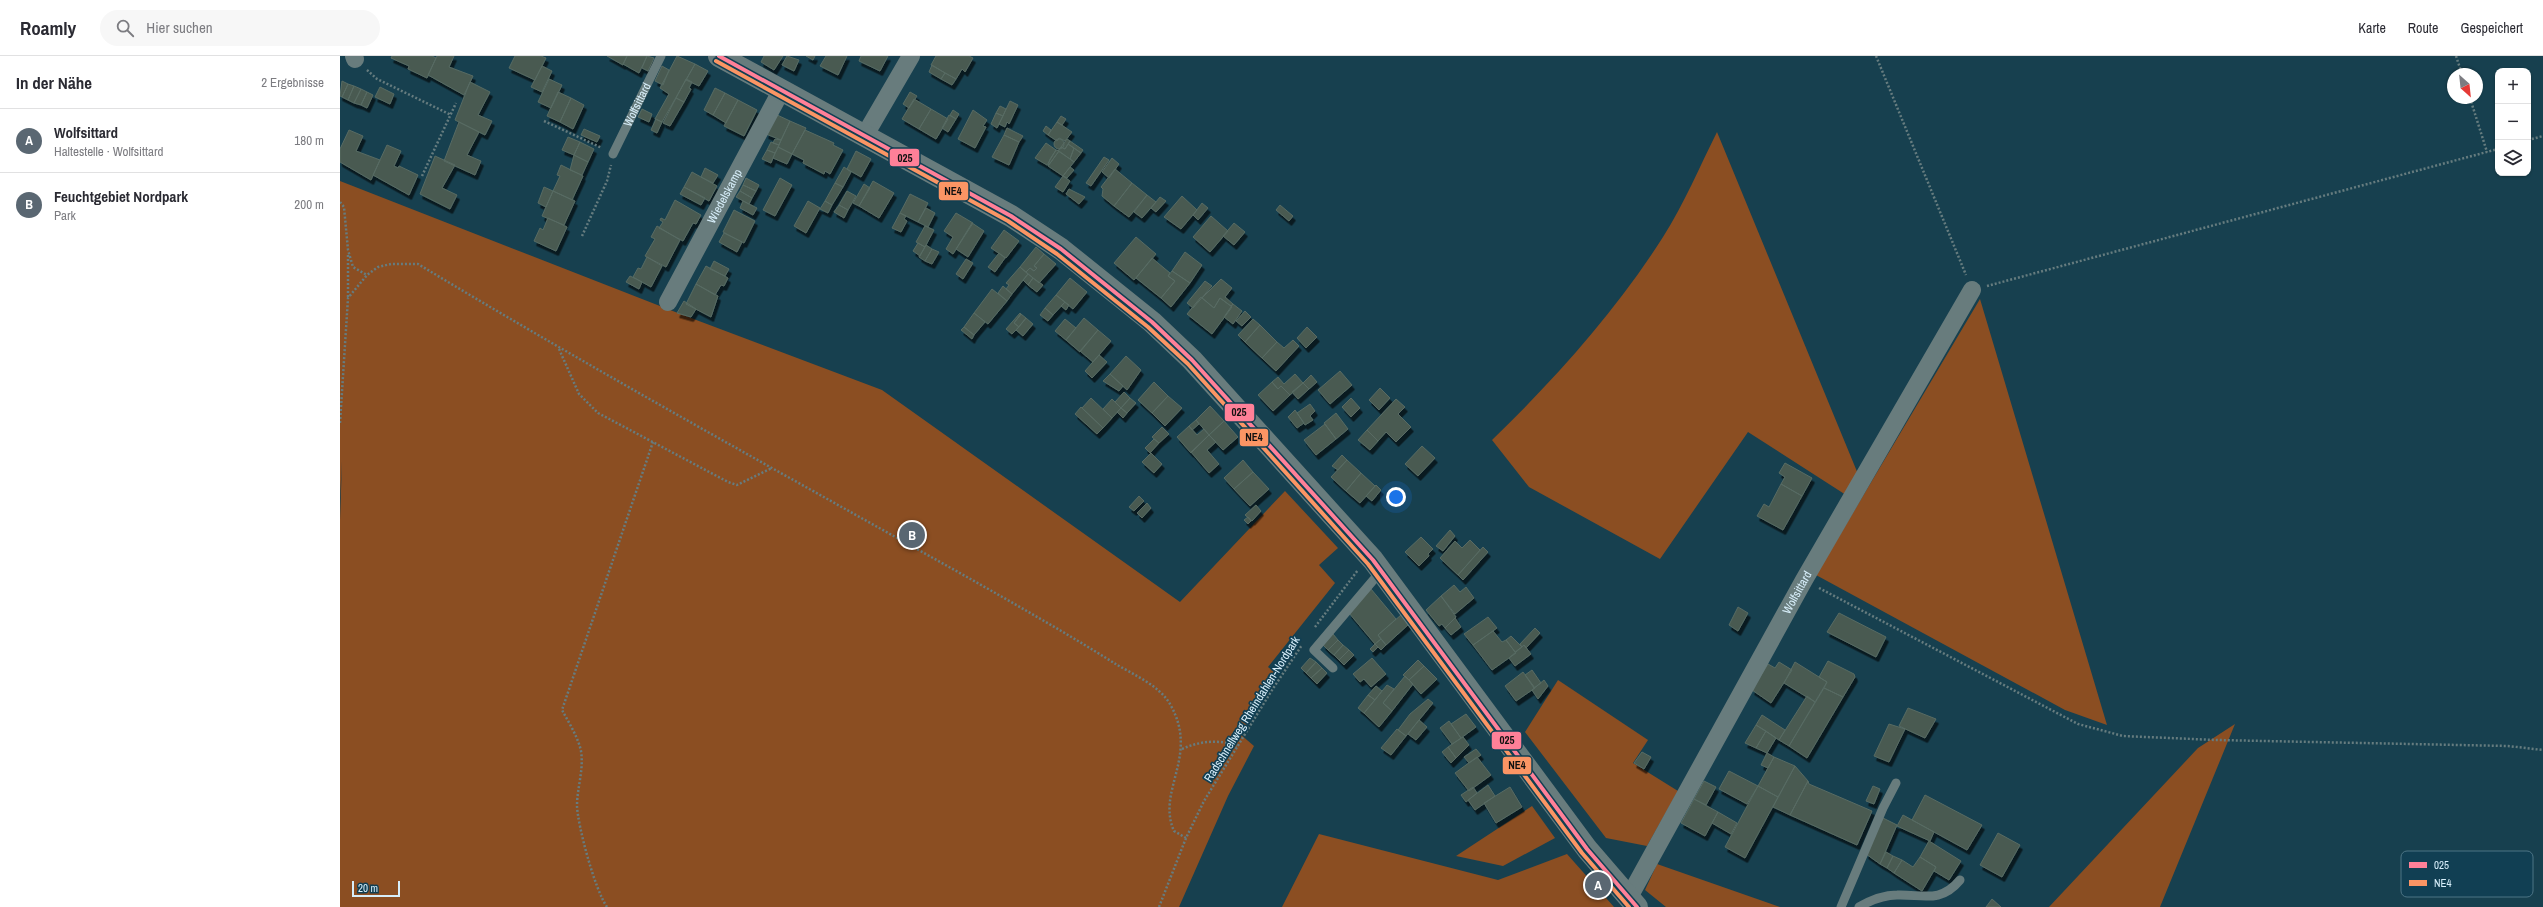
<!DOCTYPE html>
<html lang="de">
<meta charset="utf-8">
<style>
:root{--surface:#fff;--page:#f7f7f7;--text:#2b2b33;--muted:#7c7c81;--line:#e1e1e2;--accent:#5a6772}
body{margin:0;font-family:"Archivo Narrow",sans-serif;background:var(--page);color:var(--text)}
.controls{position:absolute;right:12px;top:12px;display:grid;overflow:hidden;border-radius:8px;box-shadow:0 1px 3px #0004}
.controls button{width:36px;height:36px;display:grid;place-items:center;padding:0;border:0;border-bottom:1px solid var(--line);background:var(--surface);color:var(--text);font:20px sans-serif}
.compass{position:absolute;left:2107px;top:12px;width:36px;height:36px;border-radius:50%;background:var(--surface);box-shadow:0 1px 3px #0004;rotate:153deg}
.scale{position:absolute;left:12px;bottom:10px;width:48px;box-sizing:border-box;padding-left:4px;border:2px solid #d7eefa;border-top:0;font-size:11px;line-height:14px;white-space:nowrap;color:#d7eefa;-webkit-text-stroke:3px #113f53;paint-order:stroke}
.you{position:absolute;left:1056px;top:441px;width:14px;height:14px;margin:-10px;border:3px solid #fff;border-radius:50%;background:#1a73e8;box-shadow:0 0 0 6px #1a73e833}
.badge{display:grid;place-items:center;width:26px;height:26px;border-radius:50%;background:var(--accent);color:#fff;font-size:13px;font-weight:700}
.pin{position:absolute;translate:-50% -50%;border:2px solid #fff;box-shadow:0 1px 4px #0006}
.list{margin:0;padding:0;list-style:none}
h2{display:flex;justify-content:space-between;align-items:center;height:52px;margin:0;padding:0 16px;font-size:17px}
h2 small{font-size:13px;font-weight:400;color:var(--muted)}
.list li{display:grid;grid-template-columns:26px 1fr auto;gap:12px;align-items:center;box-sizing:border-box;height:64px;padding:0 16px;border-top:1px solid var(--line)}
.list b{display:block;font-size:15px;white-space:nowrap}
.list p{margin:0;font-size:13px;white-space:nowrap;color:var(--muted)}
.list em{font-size:13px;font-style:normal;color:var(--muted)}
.icon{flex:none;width:22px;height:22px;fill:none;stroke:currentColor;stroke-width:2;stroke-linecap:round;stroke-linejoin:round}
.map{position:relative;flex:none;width:2203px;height:851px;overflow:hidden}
header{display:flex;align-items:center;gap:24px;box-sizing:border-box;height:56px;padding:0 20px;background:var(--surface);border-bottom:1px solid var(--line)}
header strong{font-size:19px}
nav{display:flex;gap:22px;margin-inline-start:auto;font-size:14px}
.search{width:280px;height:36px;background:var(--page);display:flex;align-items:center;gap:10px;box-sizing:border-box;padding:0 14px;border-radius:22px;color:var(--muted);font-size:15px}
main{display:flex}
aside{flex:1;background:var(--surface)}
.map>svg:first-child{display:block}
.green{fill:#8b4e22}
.building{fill:#485a51;stroke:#586b63;filter:url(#shadow)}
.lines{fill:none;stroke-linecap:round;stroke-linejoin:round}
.path{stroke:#667c7f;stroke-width:2.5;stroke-dasharray:2 2;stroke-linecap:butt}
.service{stroke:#687c7d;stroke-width:9}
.minor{stroke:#687c7d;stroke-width:18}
.tertiary{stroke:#687c7d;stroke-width:22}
.bus-1-casing{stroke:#113f53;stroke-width:7}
.bus-2-casing{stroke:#113f53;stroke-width:7}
.bus-1{stroke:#ff8098;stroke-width:4}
.bus-2{stroke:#fb9564;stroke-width:4}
.labels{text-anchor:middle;stroke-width:3.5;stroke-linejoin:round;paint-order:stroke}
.street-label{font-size:12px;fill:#d7eefa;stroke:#113f53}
.key{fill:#113f53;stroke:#4c7485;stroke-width:1}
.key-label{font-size:11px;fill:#d7eefa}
.line-badge{stroke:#113f53;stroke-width:1.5}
.pale-badge-label{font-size:11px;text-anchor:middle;font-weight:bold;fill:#111}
</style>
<header>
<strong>Roamly</strong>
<div class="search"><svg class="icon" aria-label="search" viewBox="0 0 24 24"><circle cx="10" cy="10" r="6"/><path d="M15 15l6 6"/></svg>Hier suchen</div>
<nav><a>Karte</a><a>Route</a><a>Gespeichert</a></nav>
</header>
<main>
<aside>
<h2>In der Nähe<small>2 Ergebnisse</small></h2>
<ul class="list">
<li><span class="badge">A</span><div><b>Wolfsittard</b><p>Haltestelle · Wolfsittard</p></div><em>180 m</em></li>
<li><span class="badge">B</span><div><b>Feuchtgebiet Nordpark</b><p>Park</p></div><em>200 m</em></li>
</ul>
</aside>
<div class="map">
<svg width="2203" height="851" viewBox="0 0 2203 851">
<defs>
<filter id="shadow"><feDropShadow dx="2.5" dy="4.5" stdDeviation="0" flood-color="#0009"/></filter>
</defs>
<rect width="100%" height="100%" fill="#17404f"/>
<path class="green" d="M1377,76L1518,418L1506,439L1408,376L1320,503L1189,431L1152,384C1215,323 1276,255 1323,181C1344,148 1360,110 1377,76Z
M0,125L343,259L542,334L840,546L945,435L998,492L979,509L995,527L928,611L934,616L905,665L907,668L900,678L914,690L888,740L839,851H0V464L2,405L0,442Z
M1640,243L1767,669L1725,654L1476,519Z
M1218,624L1308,684L1293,707L1338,735L1307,790L1266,782L1185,676Z
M1895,668L1820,851H1709L1858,692Z
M1192,750L1215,782L1163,810L1116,800Z
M979,778L1158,824L1227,798L1274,851H942Z
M1317,808L1440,851H1326L1305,834Z"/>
<path class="building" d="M52,0H92L96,2L87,22L68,13L69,10L51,2Z
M97,0H114L109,11L133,20L124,39L88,19Z
M175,0H201L206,2L195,24L169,12Z
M267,0H287L283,9Z
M287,0H307L299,17L283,8Z
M307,0L314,2L308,15L302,12Z
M337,0L355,8L322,66L315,63L329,38L320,32Z
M424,0H443L434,14L421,6Z
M447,0L459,4L454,15L442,9Z
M466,0H475L473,4Z
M486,0H507L498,19L480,10Z
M521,0H548L540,15L519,5Z
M596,0H629L633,2L625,16L622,13L616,23L591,9Z
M355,8L368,15L359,30L346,24Z
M592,9L605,17L601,23L589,16Z
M202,10L212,15L202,36L191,31Z
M322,10L329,14L323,29L315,25Z
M605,17L616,23L612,29L601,23Z
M209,23L222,29L211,52L198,46Z
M346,23L352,26L349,32L351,33L344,46L336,42Z
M2,25L8,28L2,41L0,40Z
M130,26L150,36L138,59L152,65L145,79L115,64Z
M8,28L14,30L8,44L2,41Z
M14,30L21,33L14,47L8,44Z
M40,31L54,38L50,48L35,41Z
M375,32L385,37L373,59L364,54Z
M21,33L27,36L21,49L14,47Z
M27,36L33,39L27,52L21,49Z
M218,36L231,42L220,66L207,60Z
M570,36L577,40L569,52L563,48Z
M385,37L398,44L386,67L373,59Z
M231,42L244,49L233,73L220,66Z
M336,42L344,46L330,70L323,67Z
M574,43L591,53L579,73L562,63Z
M398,44L417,54L404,80L384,70Z
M670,45L678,49L669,68L667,66L665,71L659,68Z
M660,50L666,53L663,60L656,57Z
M302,53L312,58L309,66L298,61Z
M591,53L608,63L596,83L579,73Z
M613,54L619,58L616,63L610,59Z
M633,54L647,64L643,70L646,71L635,92L618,83Z
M656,57L663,60L657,72L651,68Z
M435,58L450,65L441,84L426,78Z
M609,59L616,63L608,76L602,72Z
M721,60L726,63L722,69L717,66Z
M316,63L322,66L317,77L311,74Z
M450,65L466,72L452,98L438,91Z
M119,66L139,76L127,99L141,105L135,119L104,105Z
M717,66L732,76L725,85L719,82L717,85L708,79Z
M706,70L711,74L708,79L703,75Z
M667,72L683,80L679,86L664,79Z
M244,73L260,80L257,86L241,79Z
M9,74L23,80L16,95L40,104L31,124L0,106V93Z
M465,74L494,87L493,89L503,94L490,118L485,115L484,118L463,107L464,104L452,98Z
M664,79L679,86L669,109L652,101Z
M228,81L240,86L234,99L222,94Z
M714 88a5 5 0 1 1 10 0a5 5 0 1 1-10 0Z
M435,83L441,84L439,89L433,87Z
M727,83L730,85L725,93L721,91Z
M730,85L743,94L741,97L728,88Z
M240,86L254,93L248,106L234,99Z
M431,86L439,89L435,97L427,94Z
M706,87L716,94L707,109L695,102Z
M728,88L734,92L730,103L718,95L721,91L725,93Z
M47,89L61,95L54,110L58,112L59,110L78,119L69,139L33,119Z
M438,91L452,98L447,108L433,102Z
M734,92L741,97L734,106L730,103Z
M427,94L435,97L431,107L422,103Z
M716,94L719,95L708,110L710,103Z
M516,95L531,103L521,121L507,113Z
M719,95L734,106L723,120L708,110Z
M234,99L248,106L242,119L230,114Z
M95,100L115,109L102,132L117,139L110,153L80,138Z
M764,101L769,104L751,130L746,127Z
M772,102L779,108L769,122L762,116Z
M221,109L243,120L232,144L213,135L220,120L217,119Z
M504,111L511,116L503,131L495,127Z
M730,111L734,114L727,122L723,120Z
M365,112L378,119L373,127L361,121Z
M775,113L792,127L774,150L762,140L763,133L761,131Z
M352,116L377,130L369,145L344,131Z
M723,120L730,125L723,136L715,131Z
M406,122L419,129L416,135L403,129Z
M440,122L452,129L435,160L423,154Z
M533,125L554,137L539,162L519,150Z
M495,127L503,131L492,149L485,145Z
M792,127L807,139L789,161L774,150Z
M524,128L530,132L519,150L513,147Z
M403,129L416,135L412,142L400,135Z
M204,131L213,135L206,151L198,147Z
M344,131L365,142L361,149L340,138Z
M729,133L745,141L739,148L726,138Z
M213,135L235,145L224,169L202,160Z
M400,135L412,142L409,148L396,141Z
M507,135L516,140L508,154L499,149Z
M570,138L588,147L578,166L560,157Z
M807,139L816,146L802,162L794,156Z
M842,140L857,154L841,173L824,161Z
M820,141L826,145L816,156L811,152Z
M335,144L361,159L356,168L353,167L343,185L319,172L323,166L320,164L321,162L325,164Z
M403,145L417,152L413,159L400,152Z
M468,145L480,152L466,177L454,170Z
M485,145L492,149L488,157L480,153Z
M862,147L868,152L858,164L853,159Z
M499,149L508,154L504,162L494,156Z
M940,149L953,160L949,165L936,154Z
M586,152L595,157L588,171L578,166Z
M394,154L415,165L404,187L383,176Z
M560,157L566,160L564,163L567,165L561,176L552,172Z
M616,157L633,167L613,198L606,193L613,181L604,175Z
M871,160L888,175L870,196L853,181Z
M208,162L227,171L216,195L194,185L200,172L203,174Z
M632,167L644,175L628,201L616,193Z
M894,167L905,176L894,189L883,180Z
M317,170L340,184L326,211L305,200L315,183L311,181Z
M585,170L594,174L585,191L576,186Z
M664,174L679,185L666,202L651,192Z
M384,177L402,186L397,196L379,186Z
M796,181L816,198L794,224L774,207Z
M578,187L585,191L580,200L573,195Z
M586,189L592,193L585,205L579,201Z
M696,191L704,198L694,210L697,212L694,215L690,212L686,216L688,218L680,211Z
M592,193L599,196L592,208L585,205Z
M845,196L862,209L850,227L832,215Z
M659,197L665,202L655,216L648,211Z
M704,198L716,208L699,227L686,216L690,212L694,215L697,212L694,210Z
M307,201L322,210L311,231L293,221L298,212L301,213Z
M812,202L830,217L828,220L835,225L821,242L796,222Z
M626,203L633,207L623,223L616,218Z
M374,205L389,213L385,220L370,213Z
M366,210L388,222L384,230L381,229L375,239L356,228Z
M680,211L688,218L672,238L666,233L669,229L666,227Z
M832,215L850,227L831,251L821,242L835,225L828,220Z
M688,218L693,222L688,229L683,224Z
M290,220L302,226L299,233L286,226Z
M693,222L703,229L697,236L688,229Z
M730,222L747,236L733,253L716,239Z
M881,223L892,232L885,241L893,248L891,250L880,242L874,252L862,242Z
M865,225L872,230L853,252L847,247Z
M356,228L378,240L371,261L346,248Z
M663,230L672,238L667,245L658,237Z
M652,233L667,245L648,268L634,257Z
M716,239L725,246L713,259L705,252Z
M861,241L874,252L880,242L892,251L872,278L847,258Z
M344,245L356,253L351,261L337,257Z
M725,246L729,249L726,254L721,250Z
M893,248L902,255L893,268L884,261Z
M705,252L713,259L708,265L700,259Z
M905,255L911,261L902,270L896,265Z
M634,257L645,266L634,279L624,271Z
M680,257L681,258L674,267L679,271L672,278L666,273Z
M681,258L686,262L679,271L674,267Z
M686,262L693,268L683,280L676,274Z
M744,262L758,274L740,296L726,284Z
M725,263L736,272L726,284L715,275Z
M913,263L920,269L905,286L898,279Z
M920,269L937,286L922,302L905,286Z
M624,271L634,279L632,283L621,274Z
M967,271L977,281L966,292L957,282Z
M758,274L771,285L753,306L740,295Z
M953,284L959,290L936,315L922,302L937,286L944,292Z
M759,299L767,306L752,322L745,315Z
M786,300L801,314L787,334L770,318Z
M1000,315L1012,329L990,348L978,334Z
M770,318L783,330L779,335L763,325Z
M955,318L963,327L950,339L941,330L938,333L932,326L938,321L944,328Z
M971,319L977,326L969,333L963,327Z
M814,326L828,340L812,357L798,344Z
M932,326L938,333L941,330L950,339L933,355L918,339Z
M963,327L969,333L958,343L952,336Z
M1040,332L1050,342L1039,354L1029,344Z
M784,336L790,342L781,352L775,346Z
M828,340L842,352L825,370L812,357Z
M751,342L772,362L763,372L742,352Z
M790,342L796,347L787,357L781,352Z
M1011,342L1020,352L1011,361L1002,351Z
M772,343L781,352L772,362L763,353Z
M1056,343L1065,351L1058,358L1071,371L1056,386L1046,376L1038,385L1027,374Z
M970,348L975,355L970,360L973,364L965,369L957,357Z
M870,350L884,365L869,379L856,364Z
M741,351L763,372L757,378L735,358Z
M781,352L787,357L783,362L777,356Z
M955,354L964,367L957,372L948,361Z
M996,357L1008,373L996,383L984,367Z
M856,364L859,368L852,374L849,370Z
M884,365L898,381L883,394L869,379Z
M985,368L996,383L976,399L964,384Z
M849,370L857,379L864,373L869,379L851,397L837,381Z
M822,371L829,378L819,387L812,381Z
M1027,374L1038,385L1030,394L1018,384Z
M869,379L876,386L867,394L879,408L869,417L851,396Z
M814,383L819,387L810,397L805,392Z
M1082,390L1095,402L1078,420L1065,408Z
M811,397L822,408L814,417L802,406Z
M1002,399L1007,404L998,414L992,410Z
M903,404L913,416L894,433L884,422Z
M1007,404L1021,417L1006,435L991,421Z
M1445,407L1472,422L1462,440L1441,428L1445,421L1439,417Z
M913,416L929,433L910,450L894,433Z
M1021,417L1035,430L1020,447L1006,435Z
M1441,428L1462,440L1443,474L1417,460L1424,448L1429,451Z
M1036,429L1041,434L1032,445L1026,440Z
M799,440L804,445L794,455L789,451Z
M807,447L811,452L802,462L797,457Z
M916,449L921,455L912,465L905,459Z
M908,461L911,465L908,468L904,464Z
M1110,474L1115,480L1103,495L1096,490Z
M1081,481L1093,493L1088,498L1089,500L1079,510L1065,496Z
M1130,484L1140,494L1118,519L1100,502L1115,485L1122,492Z
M1143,491L1148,496L1123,524L1118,519Z
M1114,529L1120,536L1126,531L1134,542L1115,558L1101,540Z
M1031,533L1056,563L1038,579L1041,583L1035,588L1009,557Z
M1101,540L1116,561L1105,572L1102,568L1099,570L1086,554Z
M1398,551L1408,557L1398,575L1389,569Z
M1499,557L1546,581L1536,601L1487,576Z
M1061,559L1069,568L1046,589L1038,579Z
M1148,561L1157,572L1133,589L1124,578Z
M1115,562L1121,571L1111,579L1105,572Z
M1195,572L1200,577L1186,592L1184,589L1182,591L1180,588Z
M1153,575L1162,586L1166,584L1176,597L1152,614L1133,589Z
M993,578L998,584L988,594L983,589Z
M1171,580L1182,591L1175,596L1166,584Z
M1041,583L1046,589L1041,594L1035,588Z
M998,584L1003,589L994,599L988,594Z
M1035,588L1038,591L1033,596L1030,593Z
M1003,589L1009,594L999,604L994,599Z
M1184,589L1191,598L1175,610L1169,602Z
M1009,594L1014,599L1004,609L999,604Z
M970,602L976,606L966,617L961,612Z
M1032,602L1046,618L1031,631L1024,623L1020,626L1013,618Z
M1078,604L1084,610L1069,624L1063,619Z
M1488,605L1514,618L1515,621L1503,641L1484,632L1487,626L1479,621Z
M976,606L982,612L971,622L966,617Z
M1439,606L1452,614L1431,647L1412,634L1428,608L1435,612Z
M1455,606L1487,626L1475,646L1444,627Z
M1084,610L1097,623L1081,638L1069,624Z
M982,612L987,617L977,628L971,622Z
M1192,614L1201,627L1194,632L1185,619Z
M1183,616L1195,632L1176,645L1165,630Z
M1065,620L1073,628L1052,655L1043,647Z
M1204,624L1208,630L1198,643L1192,634Z
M1047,629L1054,633L1043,647L1052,655L1039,671L1024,657Z
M1036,630L1042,635L1035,644L1028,639Z
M1484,632L1503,641L1467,702L1449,690Z
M1028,639L1035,644L1024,657L1018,652Z
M1467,640L1475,646L1449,690L1439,684Z
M1088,643L1093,647L1066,680L1058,674L1070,658Z
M1568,652L1596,663L1585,682L1559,670Z
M1126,658L1136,671L1121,682L1111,668Z
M1422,659L1445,674L1439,684L1416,669Z
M1079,664L1087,671L1076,684L1068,678Z
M1109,665L1121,682L1112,688L1100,672Z
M1549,668L1565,673L1549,706L1534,700Z
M1416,669L1426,675L1416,692L1405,687Z
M1057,673L1066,680L1051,699L1041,692Z
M1426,675L1436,682L1427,697L1416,692Z
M1123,681L1129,689L1116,702L1108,691Z
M1108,691L1116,702L1111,707L1102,696Z
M1136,693L1141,699L1129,707L1124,701Z
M1302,696L1311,701L1304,713L1294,707Z
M1427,697L1434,701L1428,712L1421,709Z
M1137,701L1151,719L1129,735L1115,717Z
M1434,701L1455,710L1438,741L1418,730Z
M1455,710L1468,725L1450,759L1433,751Z
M1389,715L1418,730L1407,748L1379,733Z
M1364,725L1376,731L1366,749L1354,743Z
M1468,725L1469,728L1532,755L1517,789L1450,759Z
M1148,729L1155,740L1135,754L1128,744Z
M1418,730L1438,741L1405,802L1385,791Z
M1533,730L1540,733L1534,748L1526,745Z
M1133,731L1137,737L1126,746L1121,739Z
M1170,731L1182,751L1156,767L1144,747Z
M1585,739L1642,769L1627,794L1572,764Z
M1354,743L1378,756L1365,780L1341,767Z
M1378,756L1397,767L1391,778L1372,767Z
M1563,759L1594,776L1590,785L1557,770Z
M1543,762L1557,769L1540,808L1526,798Z
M1658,777L1680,789L1662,821L1640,809Z
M1589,785L1621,805L1609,824L1594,815L1596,811L1580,801Z
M1546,796L1553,800L1547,812L1540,808Z
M1553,800L1562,804L1554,817L1547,812Z
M1580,801L1596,811L1582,835L1554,817L1562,804L1573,811Z
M1652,843L1661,851H1646Z"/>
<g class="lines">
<path class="path" d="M1536,0L1626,219
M2116,0L2122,18
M27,14L37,23L111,59
M2130,42L2147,96
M204,65L262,92
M2188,84L2203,80
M82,120L116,47
M0,146L4,151L8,194L13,211L27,219
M242,180L267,125L271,109
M8,199V242
M1647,230L2158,93
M219,293L239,338L258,357L388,426L397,429L432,412
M0,367L8,242L27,219L38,211L51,208H78C264,320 454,424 643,530C687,555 731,580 774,607C792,618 819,629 830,648C860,700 816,734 834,775L846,782
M1479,532L1738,668L1783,680L1876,684L2168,690L2203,694
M975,571L1018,514
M842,693C860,685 879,683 897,690
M267,851C255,834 238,771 237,750C237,732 244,714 241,695C238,681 229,667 222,654L313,386
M819,851L846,782L864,745L932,634L962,589"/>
<g class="service">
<path id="s1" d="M273,98L321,0"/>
<path d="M993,612L974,594L1041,515"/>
<path d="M1501,851L1543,752L1556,727"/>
<path d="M1519,851C1531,844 1543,839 1557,839C1582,838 1600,848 1620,824"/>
</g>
<g class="minor">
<path d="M14,0L15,3"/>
<path d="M525,79L571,0"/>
<path id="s2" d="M328,246L441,35"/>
<path id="s3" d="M1288,843L1464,524L1632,234"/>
</g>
<path class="tertiary" d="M379,0L671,160L721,193L812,266L852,304L1033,504L1247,793L1297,851"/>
<defs>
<path id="bus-1" d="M379,0L671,160L721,193L812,266L852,304L1033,504L1247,793L1297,851"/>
<path id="bus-2" d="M376,5L668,165L717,198L808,271L848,308L1028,508L1242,797L1289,851"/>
</defs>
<use href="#bus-1" class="bus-1-casing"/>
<use href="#bus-2" class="bus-2-casing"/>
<use href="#bus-1" class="bus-1"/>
<use href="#bus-2" class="bus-2"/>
</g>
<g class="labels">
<g class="street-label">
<text dy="4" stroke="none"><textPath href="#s1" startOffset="55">Wolfsittard</textPath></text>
<text dy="4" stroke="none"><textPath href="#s2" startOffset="120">Wiedelskamp</textPath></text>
<text dy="4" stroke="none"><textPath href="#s3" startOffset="350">Wolfsittard</textPath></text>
<text transform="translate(912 653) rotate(-58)" y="4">Radschnellweg Rheindahlen-Nordpark</text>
</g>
</g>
<rect x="2061" y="795" width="132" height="46" rx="6" class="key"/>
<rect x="2069" y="806" width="18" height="6" fill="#ff8098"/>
<rect x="2069" y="824" width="18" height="6" fill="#fb9564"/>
<g class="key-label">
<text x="2094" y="813">025</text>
<text x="2094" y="831">NE4</text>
</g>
<g class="line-badge">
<rect x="549" y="92" width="31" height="19" rx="4" fill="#ff8098"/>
<rect x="598" y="125" width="31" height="20" rx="4" fill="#fb9564"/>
<rect x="884" y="347" width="31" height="19" rx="4" fill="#ff8098"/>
<rect x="899" y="372" width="30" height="19" rx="4" fill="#fb9564"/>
<rect x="1151" y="675" width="31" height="19" rx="4" fill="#ff8098"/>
<rect x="1162" y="700" width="30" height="19" rx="4" fill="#fb9564"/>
</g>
<g class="pale-badge-label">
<text x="565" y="106">025</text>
<text x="613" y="139">NE4</text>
<text x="899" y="360">025</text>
<text x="914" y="385">NE4</text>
<text x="1167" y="688">025</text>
<text x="1177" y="713">NE4</text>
</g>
</svg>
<div class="controls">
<button>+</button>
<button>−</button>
<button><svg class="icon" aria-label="layers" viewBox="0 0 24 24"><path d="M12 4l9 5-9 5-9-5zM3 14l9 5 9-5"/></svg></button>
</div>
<svg class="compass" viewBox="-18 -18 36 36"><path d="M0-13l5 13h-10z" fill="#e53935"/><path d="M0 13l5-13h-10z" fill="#7c7c81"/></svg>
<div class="scale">20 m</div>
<div class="you"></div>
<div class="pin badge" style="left:1258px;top:829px">A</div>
<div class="pin badge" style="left:572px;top:479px">B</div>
</div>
</main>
